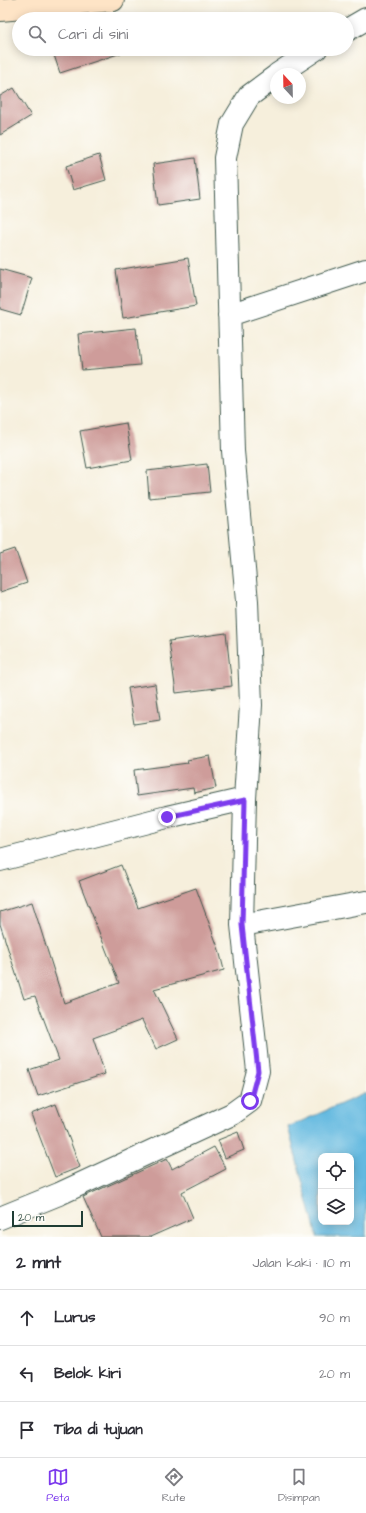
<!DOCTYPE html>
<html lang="id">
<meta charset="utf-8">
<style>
:root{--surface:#fff;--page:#f2f2f3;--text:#2b2b33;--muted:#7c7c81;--line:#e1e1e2;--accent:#7c3aed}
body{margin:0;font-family:"Architects Daughter",sans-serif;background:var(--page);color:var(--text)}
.controls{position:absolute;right:12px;bottom:12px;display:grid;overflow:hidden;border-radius:8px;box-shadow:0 2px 10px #0003}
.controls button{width:36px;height:36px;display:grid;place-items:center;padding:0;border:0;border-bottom:1px solid var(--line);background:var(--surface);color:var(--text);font:20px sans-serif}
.compass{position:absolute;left:270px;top:68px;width:36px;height:36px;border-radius:50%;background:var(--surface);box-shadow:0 2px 10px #0003;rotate:338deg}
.scale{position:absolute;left:12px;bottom:10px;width:71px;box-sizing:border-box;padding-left:4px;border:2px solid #1f3d34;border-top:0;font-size:11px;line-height:14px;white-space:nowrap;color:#1f3d34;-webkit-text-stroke:3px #fdfcf7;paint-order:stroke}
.stop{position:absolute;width:12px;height:12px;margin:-9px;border:3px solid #7c3aed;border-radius:50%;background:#fff}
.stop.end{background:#7c3aed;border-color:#fff;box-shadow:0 1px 4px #0008}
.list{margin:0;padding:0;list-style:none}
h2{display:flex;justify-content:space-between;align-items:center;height:52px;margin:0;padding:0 16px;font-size:17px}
h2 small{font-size:13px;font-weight:400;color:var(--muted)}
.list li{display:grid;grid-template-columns:26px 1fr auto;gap:12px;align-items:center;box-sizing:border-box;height:56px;padding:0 16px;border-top:1px solid var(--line)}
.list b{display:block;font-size:15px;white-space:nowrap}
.list em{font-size:13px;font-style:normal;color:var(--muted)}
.icon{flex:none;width:22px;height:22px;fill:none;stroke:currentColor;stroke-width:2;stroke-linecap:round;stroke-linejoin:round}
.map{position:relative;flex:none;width:366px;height:1237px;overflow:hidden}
.search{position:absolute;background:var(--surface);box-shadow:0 2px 10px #0003;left:12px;right:12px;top:12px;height:44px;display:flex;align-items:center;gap:10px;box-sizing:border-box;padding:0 14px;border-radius:22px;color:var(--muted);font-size:15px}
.sheet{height:220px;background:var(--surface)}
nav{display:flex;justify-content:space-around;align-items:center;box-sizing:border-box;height:56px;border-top:1px solid var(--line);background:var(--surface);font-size:11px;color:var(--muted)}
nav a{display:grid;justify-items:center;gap:2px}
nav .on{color:var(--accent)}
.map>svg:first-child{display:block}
.water{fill:#64b9e0;stroke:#427b8a;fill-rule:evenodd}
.building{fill:#ce9c9a}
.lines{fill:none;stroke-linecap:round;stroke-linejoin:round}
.minor-casing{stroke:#3f584d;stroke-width:24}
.secondary-casing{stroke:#3f584d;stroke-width:24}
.minor{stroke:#fff;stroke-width:22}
.secondary{stroke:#fee4c6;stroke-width:22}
.route{stroke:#7c3aed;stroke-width:5}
</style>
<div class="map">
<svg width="366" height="1237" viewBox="0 0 366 1237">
<rect width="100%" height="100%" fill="#fdfcf7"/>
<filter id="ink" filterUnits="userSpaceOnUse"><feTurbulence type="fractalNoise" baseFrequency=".025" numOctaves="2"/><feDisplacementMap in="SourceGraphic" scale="8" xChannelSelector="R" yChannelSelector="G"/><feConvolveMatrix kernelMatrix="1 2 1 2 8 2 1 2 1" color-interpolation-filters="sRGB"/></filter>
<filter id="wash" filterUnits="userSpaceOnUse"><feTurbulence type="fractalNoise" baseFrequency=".012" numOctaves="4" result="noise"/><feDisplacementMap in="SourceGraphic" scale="16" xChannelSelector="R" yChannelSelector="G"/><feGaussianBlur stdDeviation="0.9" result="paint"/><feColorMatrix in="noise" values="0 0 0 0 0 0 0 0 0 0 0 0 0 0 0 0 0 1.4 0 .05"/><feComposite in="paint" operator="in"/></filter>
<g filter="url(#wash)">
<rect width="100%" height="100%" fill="#f6efdc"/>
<path class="water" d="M366,1093V1237H317L288,1127ZM321,1156H351V1222H321Z"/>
<g id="blocks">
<path class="building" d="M52,49H120L121,53L60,73Z
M14,88L31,116L0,135V96Z
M99,155L106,180L73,190L66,166Z
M195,158L200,199L158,205L153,164Z
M188,258L196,306L123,318L116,270Z
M0,269L32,278L21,315L0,309Z
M136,328L140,365L82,370L78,334Z
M126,423L132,460L87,468L80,431Z
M207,464L210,492L149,498L147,471Z
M15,549L27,583L0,592V554Z
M226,633L232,686L176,693L169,641Z
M155,684L160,720L134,724L128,688Z
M210,756L216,788L194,793L193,788L137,796L134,770L188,763L187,760Z
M121,865L138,908L196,888L219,950L224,970L154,989L178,1039L156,1049L142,1020L93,1038L105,1074L38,1096L29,1070L59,1060L35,996L24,999L0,924V912L32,902L64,1003L119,983L79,881Z
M56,1104L80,1167L55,1177L31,1114Z
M238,1132L244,1150L225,1158L218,1140Z
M214,1147L226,1169L182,1192L193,1218L150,1237H101L83,1197L167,1159L172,1169Z"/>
</g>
</g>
<g filter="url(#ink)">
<use href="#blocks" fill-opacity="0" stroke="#3f584d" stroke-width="1"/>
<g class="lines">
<defs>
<path id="minor" d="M347,30L366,19
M278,74L316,49
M229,315L366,270
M0,860L167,817L245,799
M242,925L366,902
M0,1218L59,1194L232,1114L250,1101L258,1071L242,925L245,799L251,705L247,601L233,451L225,158L232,124L249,96L276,76"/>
<path id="secondary" d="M0,10L113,0"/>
</defs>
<use href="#minor" class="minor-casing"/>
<use href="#secondary" class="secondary-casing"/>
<use href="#minor" class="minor"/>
<use href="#secondary" class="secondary"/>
</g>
</g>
<g class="lines" filter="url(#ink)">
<path class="route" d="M167,817L245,800L242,925L258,1071L250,1101"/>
</g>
</svg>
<div class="controls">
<button><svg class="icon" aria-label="locate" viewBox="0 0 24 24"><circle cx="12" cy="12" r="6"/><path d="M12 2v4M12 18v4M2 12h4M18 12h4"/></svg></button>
<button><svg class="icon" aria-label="layers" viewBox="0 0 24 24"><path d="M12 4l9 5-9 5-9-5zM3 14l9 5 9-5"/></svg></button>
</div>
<svg class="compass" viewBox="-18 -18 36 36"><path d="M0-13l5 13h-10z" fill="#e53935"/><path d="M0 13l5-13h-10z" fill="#7c7c81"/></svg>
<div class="scale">20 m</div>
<div class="stop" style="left:250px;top:1101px"></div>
<div class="stop end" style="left:167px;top:817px"></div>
<div class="search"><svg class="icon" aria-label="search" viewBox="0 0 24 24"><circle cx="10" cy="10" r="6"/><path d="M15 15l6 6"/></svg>Cari di sini</div>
</div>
<section class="sheet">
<h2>2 mnt<small>Jalan kaki · 110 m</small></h2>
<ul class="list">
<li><svg class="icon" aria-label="ahead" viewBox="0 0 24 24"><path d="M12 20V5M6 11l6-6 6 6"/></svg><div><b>Lurus</b></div><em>90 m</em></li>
<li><svg class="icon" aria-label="left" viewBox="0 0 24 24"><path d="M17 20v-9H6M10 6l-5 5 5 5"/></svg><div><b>Belok kiri</b></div><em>20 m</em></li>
<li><svg class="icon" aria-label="arrive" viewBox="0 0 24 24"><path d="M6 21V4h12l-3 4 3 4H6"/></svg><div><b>Tiba di tujuan</b></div></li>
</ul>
</section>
<nav>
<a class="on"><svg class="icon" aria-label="map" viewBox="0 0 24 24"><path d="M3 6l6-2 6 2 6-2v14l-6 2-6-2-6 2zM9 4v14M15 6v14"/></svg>Peta</a>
<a><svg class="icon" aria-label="directions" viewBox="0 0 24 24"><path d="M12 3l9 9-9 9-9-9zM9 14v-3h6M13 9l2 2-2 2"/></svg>Rute</a>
<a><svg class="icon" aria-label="saved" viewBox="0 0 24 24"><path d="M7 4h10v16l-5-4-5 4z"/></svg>Disimpan</a>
</nav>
